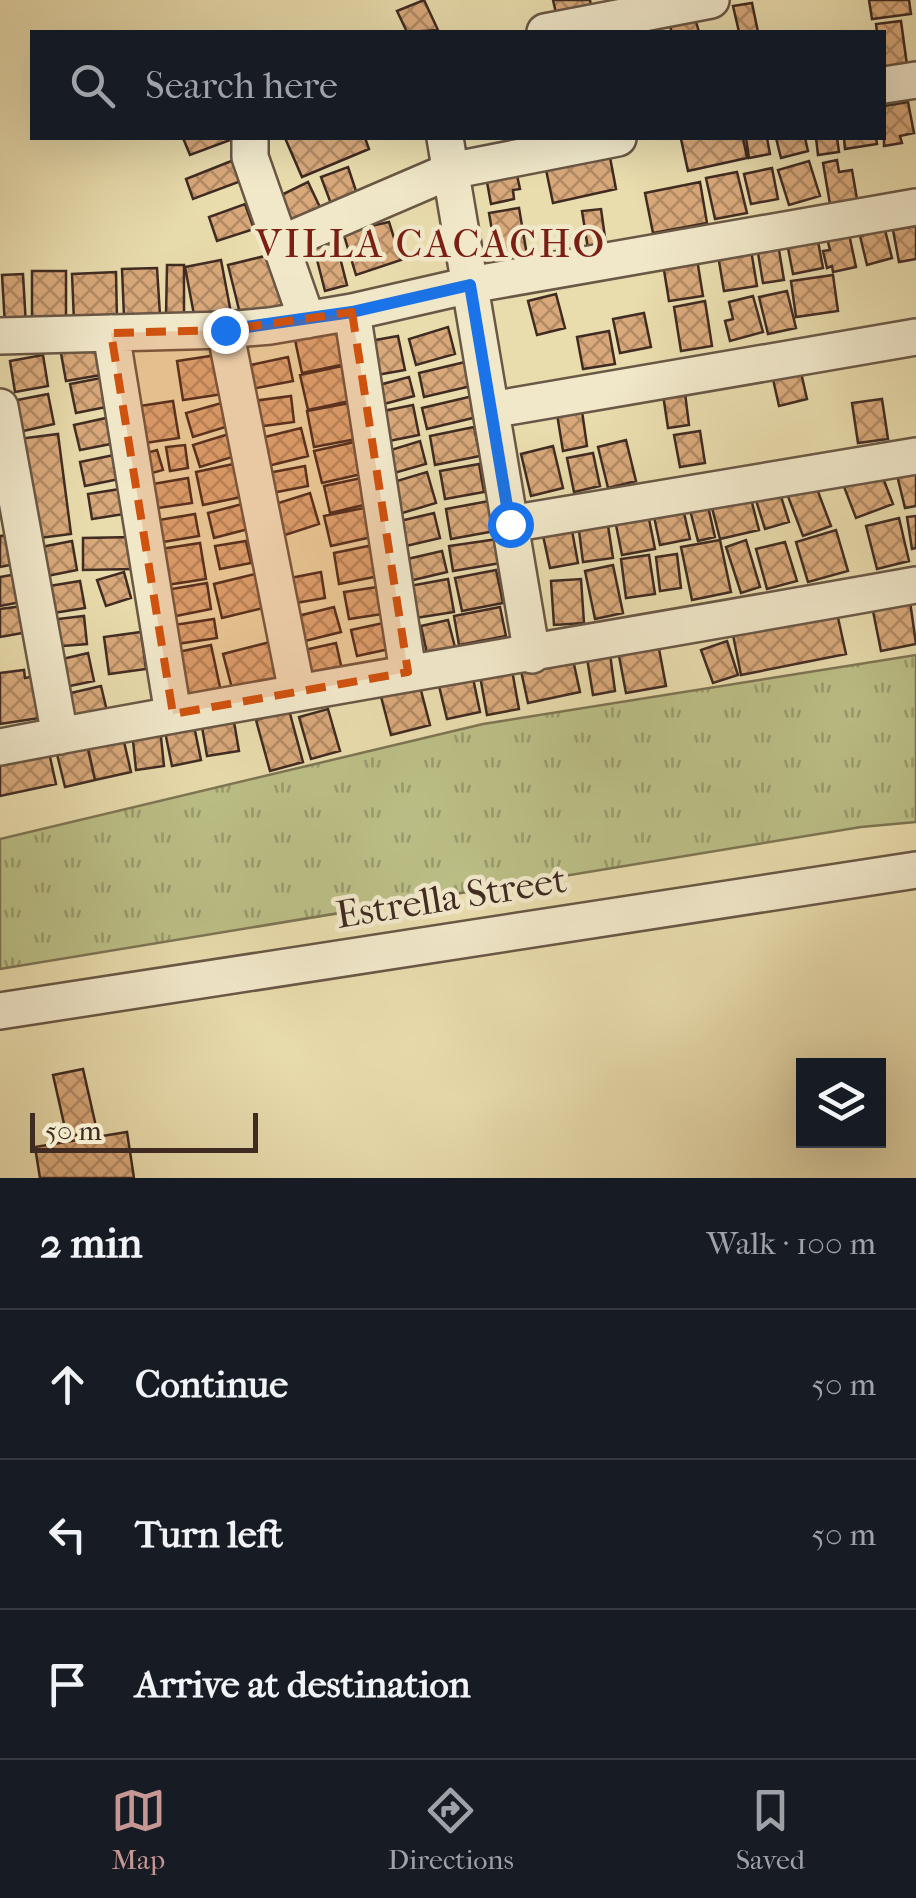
<!DOCTYPE html>
<meta charset="utf-8">
<style>
:root{--surface:#171b24;--page:#20242c;--text:#f1f3f6;--muted:#9ea1a6;--line:#363941;--accent:#c59692}
body{margin:0;font-family:"IM FELL French Canon",serif;background:var(--page);color:var(--text)}
.controls{position:absolute;right:30px;bottom:30px;display:grid;overflow:hidden;border-radius:0px;box-shadow:0 10px 40px #0002}
.controls button{width:90px;height:90px;display:grid;place-items:center;padding:0;border:0;border-bottom:2px solid var(--line);background:var(--surface);color:var(--text);font:50px sans-serif}
.scale{position:absolute;left:30px;bottom:25px;width:228px;box-sizing:border-box;padding-left:10px;border:5px solid #402b22;border-top:0;font-size:28px;line-height:35px;white-space:nowrap;color:#402b22;-webkit-text-stroke:8px #f1e8ca;paint-order:stroke}
.stop{position:absolute;width:30px;height:30px;margin:-22px;border:8px solid #1a73e8;border-radius:50%;background:#fff}
.stop.end{background:#1a73e8;border-color:#fff;box-shadow:0 2px 10px #0008}
.list{margin:0;padding:0;list-style:none}
h2{display:flex;justify-content:space-between;align-items:center;height:130px;margin:0;padding:0 40px;font-size:42px}
h2 small{font-size:32px;font-weight:400;color:var(--muted)}
.list li{display:grid;grid-template-columns:65px 1fr auto;gap:30px;align-items:center;box-sizing:border-box;height:150px;padding:0 40px;border-top:2px solid var(--line)}
.list b{display:block;font-size:38px;white-space:nowrap}
.list em{font-size:32px;font-style:normal;color:var(--muted)}
.icon{flex:none;width:55px;height:55px;fill:none;stroke:currentColor;stroke-width:2;stroke-linecap:round;stroke-linejoin:round}
.map{position:relative;flex:none;width:916px;height:1178px;overflow:hidden}
.search{position:absolute;background:var(--surface);box-shadow:0 10px 40px #0002;left:30px;right:30px;top:30px;height:110px;display:flex;align-items:center;gap:25px;box-sizing:border-box;padding:0 35px;border-radius:0px;color:var(--muted);font-size:38px}
.sheet{height:580px;background:var(--surface)}
nav{display:flex;justify-content:space-around;align-items:center;box-sizing:border-box;height:140px;border-top:2px solid var(--line);background:var(--surface);font-size:28px;color:var(--muted)}
nav a{display:grid;justify-items:center;gap:5px}
nav .on{color:var(--accent)}
.map>svg:first-child{display:block}
.grass{fill:url(#grass-tufts);stroke:#7e7554;stroke-width:2.5}
.building{fill:url(#building-cross-hatch);stroke:#402b22;stroke-width:2.5}
.lines{fill:none;stroke-linecap:round;stroke-linejoin:round}
.minor-casing{stroke:#6a5745;stroke-width:40}
.minor{stroke:#f1e8ca;stroke-width:35}
.route{stroke:#1a73e8;stroke-width:12}
.marked{fill:#cf520f;fill-opacity:0.2;stroke:#cf520f;stroke-width:8;stroke-dasharray:20 12;stroke-linejoin:round}
.labels{text-anchor:middle;stroke-width:9;stroke-linejoin:round;paint-order:stroke}
.street-label{font-size:38px;fill:#402b22;stroke:#f1e8ca}
.neighbourhood-label{font-size:40px;letter-spacing:2.5px;fill:#7a1f14;stroke:#f1e8ca}
</style>
<div class="map">
<svg width="916" height="1178" viewBox="0 0 916 1178">
<defs>
<pattern id="grass-tufts" width="24" height="20" patternUnits="userSpaceOnUse" patternTransform="scale(2.5)"><rect width="24" height="20" fill="#bbbf86"/><path d="M3 7l-1-3M5 7V3M7 7l1-3M15 17l-1-3M17 17v-4M19 17l1-3" fill="none" stroke="#999b6d"/></pattern>
<pattern id="building-cross-hatch" width="8" height="8" patternUnits="userSpaceOnUse" patternTransform="scale(2.5)"><rect width="8" height="8" fill="#d9a97b"/><path d="M0 0l8 8M0 8l8-8" fill="none" stroke="#b18a64"/></pattern>
</defs>
<rect width="100%" height="100%" fill="#e9dcad"/>
<filter id="stains"><feTurbulence type="fractalNoise" baseFrequency=".002" numOctaves="4"/><feColorMatrix values="0 0 0 0 .2 0 0 0 0 .09 0 0 0 0 .02 0 0 0 .5 -.17"/></filter>
<radialGradient id="worn" r=".72"><stop offset=".6" stop-color="#630" stop-opacity="0"/><stop offset="1" stop-color="#630" stop-opacity=".3"/></radialGradient>
<path class="grass" d="M916,655V822L861,827L0,969V839L483,724Z"/>
<path class="building" d="M424,0L438,30L407,32L397,11Z
M553,0H590L591,6L556,13Z
M869,0H909L911,14L872,19Z
M752,3L758,32H739L733,6Z
M694,15L699,32H671L670,19Z
M901,21L907,65L884,68V32H877L876,24Z
M908,102L914,133L900,136L902,143L884,146V106Z
M183,138H229L230,140L190,155Z
M285,138H365L369,149L302,177Z
M689,138H743L747,158L688,171L681,139Z
M746,138H767L770,154L749,158Z
M776,138H805L808,151L781,158Z
M816,138H837L839,152L818,155Z
M844,138H876L877,144L845,149Z
M609,152L616,189L553,203L545,165Z
M234,160L241,181L193,199L186,179Z
M837,160L839,172L852,170L857,199L830,204L823,163Z
M809,161L820,196L789,205L778,170Z
M515,166L520,189L513,190L514,199L491,204L485,171Z
M348,167L359,200L333,209L321,177Z
M772,168L778,199L751,204L744,174Z
M737,172L747,213L715,219L706,178Z
M308,182L326,220L295,235L277,197Z
M700,182L707,223L653,233L645,193Z
M245,204L254,229L217,241L209,217Z
M519,208L528,261L498,265L489,213Z
M601,209L607,252L589,255L582,211Z
M389,222L401,260L356,275L343,232Z
M916,226V259L899,262L893,230Z
M885,230L892,258L867,265L860,236Z
M849,234L856,267L833,272L832,266L827,268L823,251L830,250L827,238Z
M817,236L823,268L793,274L787,243Z
M336,242L347,285L325,291L314,248Z
M778,244L784,280L763,283L757,247Z
M751,250L757,286L724,291L718,255Z
M277,253L291,309L242,322L228,265Z
M696,253L703,296L669,301L662,258Z
M221,260L231,313L195,320L185,267Z
M167,265H184V317H166Z
M157,268L160,315L124,317L122,269Z
M32,271H66V325H32Z
M116,272L117,321L74,322L72,274Z
M23,274L26,326H5L2,275Z
M833,275L838,311L796,317L791,281Z
M787,291L796,328L768,334L759,297Z
M556,294L565,328L537,335L528,301Z
M753,296L763,332L730,341L725,321L733,319L729,302Z
M705,301L712,346L681,351L674,307Z
M644,313L651,347L620,353L613,319Z
M448,327L455,354L416,365L409,339Z
M343,329L351,363L302,373L295,340Z
M609,331L615,364L583,369L577,337Z
M398,336L405,370L371,376L364,342Z
M96,342L101,375L66,381L60,348Z
M43,355L48,386L15,392L10,361Z
M217,355L223,394L183,400L177,361Z
M288,357L293,381L251,389L246,366Z
M798,359L807,399L779,406L770,366Z
M465,362L471,386L424,397L419,373Z
M342,366L350,401L308,410L300,375Z
M106,377L111,406L76,413L70,384Z
M409,377L414,396L384,404L379,385Z
M684,385L689,425L668,428L662,388Z
M48,394L54,424L19,432L12,401Z
M291,396L294,422L256,427L253,401Z
M473,396L477,417L427,429L422,408Z
M882,399L888,439L858,443L852,403Z
M173,401L179,438L138,444L133,407Z
M360,401L367,437L314,447L307,411Z
M225,402L232,425L193,437L186,413Z
M581,404L587,446L563,451L556,408Z
M413,405L419,435L379,443L373,413Z
M115,416L121,442L80,450L74,425Z
M474,427L480,456L435,465L430,436Z
M301,428L308,456L264,467L257,439Z
M700,431L705,463L680,467L674,435Z
M235,432L242,454L200,467L193,445Z
M58,434L71,534L31,539L18,439Z
M368,439L375,471L322,483L314,451Z
M626,440L636,481L608,488L598,447Z
M420,441L426,464L387,475L381,453Z
M185,445L188,468L170,471L166,447Z
M553,446L563,488L531,496L521,454Z
M157,450L163,470L145,475L139,455Z
M593,453L600,486L574,492L567,458Z
M114,455L119,479L85,486L80,462Z
M238,463L246,496L203,505L196,472Z
M479,464L484,492L445,499L440,471Z
M305,466L308,486L272,493L268,473Z
M916,467V506L905,508L896,471Z
M880,470L893,504L856,518L843,484Z
M427,472L436,503L399,514L390,483Z
M366,477L372,503L330,513L324,486Z
M188,478L192,503L151,509L147,485Z
M814,481L831,526L803,536L786,491Z
M120,489L124,514L92,519L88,494Z
M779,490L789,522L765,529L755,497Z
M749,491L759,530L720,539L710,500Z
M310,493L319,524L279,537L269,506Z
M681,500L690,539L660,545L652,507Z
M489,501L495,531L451,539L446,509Z
M707,502L715,537L698,541L689,506Z
M246,503L252,528L214,538L208,513Z
M374,506L381,535L331,546L324,516Z
M647,509L655,549L622,555L614,515Z
M434,513L440,538L406,546L400,521Z
M195,514L199,536L157,543L153,521Z
M916,516V548L912,549L907,517Z
M899,518L909,561L877,569L866,526Z
M607,519L613,558L583,562L578,523Z
M571,525L578,563L550,568L542,531Z
M836,530L848,571L808,582L796,542Z
M14,534L20,563L0,567V536Z
M133,537L134,569L83,570V538Z
M498,539L501,563L453,571L449,546Z
M720,540L731,592L692,600L681,547Z
M746,540L760,587L741,593L726,547Z
M72,541L77,570L42,577L36,548Z
M246,541L251,563L220,569L215,546Z
M785,542L797,581L767,589L756,549Z
M200,543L206,579L160,586L154,550Z
M373,545L379,576L339,584L334,553Z
M442,551L447,572L409,581L403,560Z
M677,554L681,588L660,591L656,557Z
M649,555L655,594L626,598L621,559Z
M613,565L623,613L595,619L585,571Z
M496,570L503,603L462,611L455,578Z
M124,572L131,598L106,606L97,580Z
M321,572L325,598L290,604L285,579Z
M259,573L267,607L222,618L214,584Z
M17,574L21,602L0,606V577Z
M448,579L454,612L409,619L404,587Z
M581,579L584,623L554,625L551,581Z
M80,581L85,608L47,614L43,587Z
M207,583L211,609L171,617L166,590Z
M384,586L389,613L349,619L344,592Z
M909,594L916,644L881,651L871,601Z
M835,604L846,654L741,675L731,625Z
M23,606L28,632L0,637V609Z
M334,607L341,632L305,641L298,616Z
M500,607L506,636L459,645L454,616Z
M84,616L87,644L51,647L49,620Z
M214,619L217,638L177,644L174,625Z
M448,620L456,651L428,658L421,626Z
M388,622L394,648L357,656L351,630Z
M141,632L146,669L109,674L104,637Z
M656,633L666,686L626,693L616,640Z
M727,641L738,675L713,683L701,650Z
M270,642L279,681L233,692L223,654Z
M336,643L343,674L307,682L300,651Z
M211,645L221,692L187,699L178,652Z
M88,653L94,681L60,688L54,661Z
M610,654L615,691L593,695L587,658Z
M572,655L580,692L528,703L520,666Z
M24,670L25,678L40,675L46,717L0,724V673Z
M512,670L519,709L487,715L480,676Z
M473,678L480,712L447,719L439,686Z
M418,679L430,725L391,735L379,689Z
M101,686L107,711L64,721L58,696Z
M328,709L340,751L311,759L299,717Z
M232,710L239,751L207,756L200,715Z
M289,710L303,762L270,771L256,720Z
M192,716L201,760L172,766L163,722Z
M160,728L164,766L136,770L132,731Z
M122,733L131,772L95,780L86,741Z
M86,739L95,780L65,787L55,746Z
M48,748L56,784L0,796V758Z
M83,1069L97,1131L67,1137L53,1075Z
M127,1132L134,1178H40L35,1147Z"/>
<g class="lines">
<defs>
<path id="minor" d="M545,32L711,0
M884,85L916,80
M250,138V157L307,320
M445,138L532,655
M280,244L450,171L618,138
M352,312L408,672
M225,330L297,692
M111,333L173,714
M0,336L225,330L270,326L352,312L470,285L916,207
M0,407L60,736
M491,410L916,337
M510,524L916,456
M0,747C305,689 611,640 916,585
M0,1011L916,870"/>
</defs>
<use href="#minor" class="minor-casing"/>
<use href="#minor" class="minor"/>
</g>
<g class="lines">
<path class="route" d="M225,330L352,312L470,285L510,524"/>
</g>
<path class="marked" d="M352,312L408,672L173,714L111,333L225,330Z"/>
<g class="labels">
<g class="street-label">
<text transform="translate(451 897) rotate(-9)" y="13">Estrella Street</text>
</g>
<g class="neighbourhood-label">
<text x="431" y="257">VILLA CACACHO</text>
</g>
</g>
<rect width="100%" height="100%" filter="url(#stains)"/>
<rect width="100%" height="100%" fill="url(#worn)"/>
</svg>
<div class="controls">
<button><svg class="icon" aria-label="layers" viewBox="0 0 24 24"><path d="M12 4l9 5-9 5-9-5zM3 14l9 5 9-5"/></svg></button>
</div>
<div class="scale">50 m</div>
<div class="stop" style="left:510px;top:524px"></div>
<div class="stop end" style="left:225px;top:330px"></div>
<div class="search"><svg class="icon" aria-label="search" viewBox="0 0 24 24"><circle cx="10" cy="10" r="6"/><path d="M15 15l6 6"/></svg>Search here</div>
</div>
<section class="sheet">
<h2>2 min<small>Walk · 100 m</small></h2>
<ul class="list">
<li><svg class="icon" aria-label="ahead" viewBox="0 0 24 24"><path d="M12 20V5M6 11l6-6 6 6"/></svg><div><b>Continue</b></div><em>50 m</em></li>
<li><svg class="icon" aria-label="left" viewBox="0 0 24 24"><path d="M17 20v-9H6M10 6l-5 5 5 5"/></svg><div><b>Turn left</b></div><em>50 m</em></li>
<li><svg class="icon" aria-label="arrive" viewBox="0 0 24 24"><path d="M6 21V4h12l-3 4 3 4H6"/></svg><div><b>Arrive at destination</b></div></li>
</ul>
</section>
<nav>
<a class="on"><svg class="icon" aria-label="map" viewBox="0 0 24 24"><path d="M3 6l6-2 6 2 6-2v14l-6 2-6-2-6 2zM9 4v14M15 6v14"/></svg>Map</a>
<a><svg class="icon" aria-label="directions" viewBox="0 0 24 24"><path d="M12 3l9 9-9 9-9-9zM9 14v-3h6M13 9l2 2-2 2"/></svg>Directions</a>
<a><svg class="icon" aria-label="saved" viewBox="0 0 24 24"><path d="M7 4h10v16l-5-4-5 4z"/></svg>Saved</a>
</nav>
